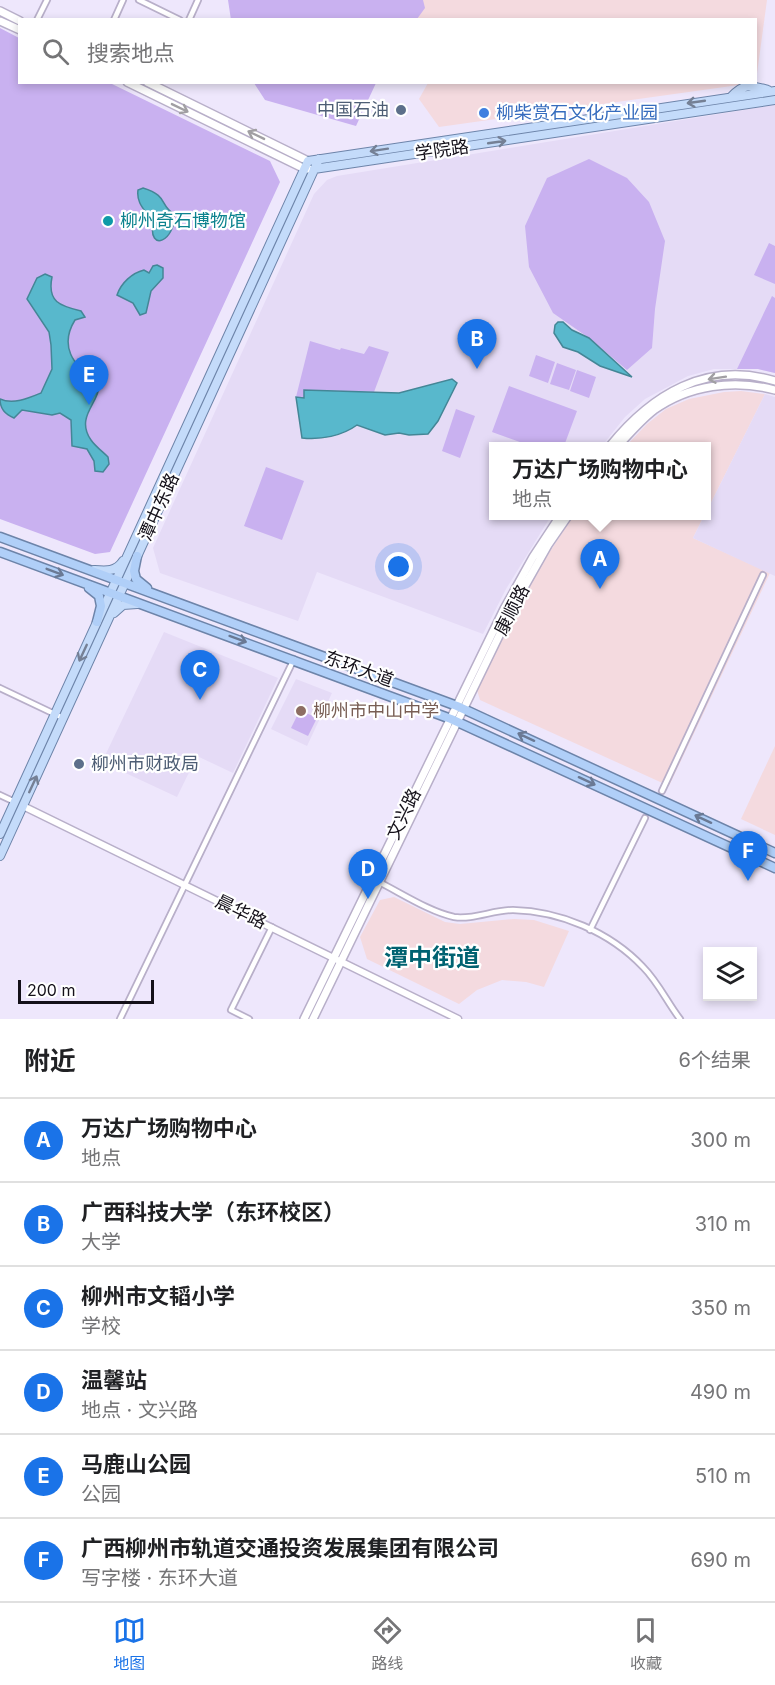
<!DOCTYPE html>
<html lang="zh">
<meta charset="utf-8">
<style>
:root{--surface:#fff;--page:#f2f2f2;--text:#202124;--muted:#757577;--line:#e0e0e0;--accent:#1a73e8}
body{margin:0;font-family:Inter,"Noto Sans SC",sans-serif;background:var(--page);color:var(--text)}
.controls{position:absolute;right:18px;bottom:18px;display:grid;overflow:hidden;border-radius:0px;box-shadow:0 3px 9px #0003}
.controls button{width:54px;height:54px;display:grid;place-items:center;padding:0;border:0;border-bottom:2px solid var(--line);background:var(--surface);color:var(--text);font:30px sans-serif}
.scale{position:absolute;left:18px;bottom:15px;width:136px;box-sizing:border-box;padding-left:6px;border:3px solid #141019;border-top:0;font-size:16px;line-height:21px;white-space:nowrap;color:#141019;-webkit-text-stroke:4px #fff;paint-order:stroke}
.you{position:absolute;left:399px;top:567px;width:21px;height:21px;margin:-15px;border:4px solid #fff;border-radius:50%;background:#1a73e8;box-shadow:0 0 0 9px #1a73e833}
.badge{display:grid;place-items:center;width:39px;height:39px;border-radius:50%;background:var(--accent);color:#fff;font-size:20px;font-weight:700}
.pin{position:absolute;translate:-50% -50px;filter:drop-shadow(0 2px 3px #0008)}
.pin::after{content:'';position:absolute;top:32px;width:21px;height:18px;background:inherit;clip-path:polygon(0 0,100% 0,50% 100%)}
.popup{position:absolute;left:489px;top:442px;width:222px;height:78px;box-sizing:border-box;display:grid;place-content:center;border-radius:0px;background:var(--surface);filter:drop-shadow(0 2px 4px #0005);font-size:20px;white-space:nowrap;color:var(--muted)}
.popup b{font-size:22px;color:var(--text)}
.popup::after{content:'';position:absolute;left:50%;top:100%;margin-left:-12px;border:12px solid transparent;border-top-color:var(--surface)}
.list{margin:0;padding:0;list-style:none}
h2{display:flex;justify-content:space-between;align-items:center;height:78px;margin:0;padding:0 24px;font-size:26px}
h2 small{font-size:20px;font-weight:400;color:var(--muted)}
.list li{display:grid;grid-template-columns:39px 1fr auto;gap:18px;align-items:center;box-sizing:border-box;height:84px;padding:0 24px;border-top:2px solid var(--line)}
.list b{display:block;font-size:22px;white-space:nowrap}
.list p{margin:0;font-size:20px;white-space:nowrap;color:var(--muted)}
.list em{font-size:20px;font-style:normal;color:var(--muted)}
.icon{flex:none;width:33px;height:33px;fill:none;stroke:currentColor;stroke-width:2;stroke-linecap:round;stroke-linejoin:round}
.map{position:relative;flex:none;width:775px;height:1019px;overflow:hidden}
.search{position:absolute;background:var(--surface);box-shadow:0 3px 9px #0003;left:18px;right:18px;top:18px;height:66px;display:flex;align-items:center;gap:15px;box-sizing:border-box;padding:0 21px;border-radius:0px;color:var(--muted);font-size:22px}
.sheet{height:582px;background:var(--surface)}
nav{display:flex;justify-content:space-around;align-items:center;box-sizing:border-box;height:84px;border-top:2px solid var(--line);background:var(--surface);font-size:16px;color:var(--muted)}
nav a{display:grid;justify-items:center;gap:3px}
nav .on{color:var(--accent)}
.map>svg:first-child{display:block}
.commercial{fill:#f4dadf}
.built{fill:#e5dbf6}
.green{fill:#c9b1f0}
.water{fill:#58b8cc;stroke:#448696;stroke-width:1.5}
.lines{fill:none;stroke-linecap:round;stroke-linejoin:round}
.minor-casing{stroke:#b8afc9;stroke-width:8}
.tertiary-casing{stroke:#b8afc9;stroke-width:9}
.secondary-casing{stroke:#b8afc9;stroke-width:10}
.primary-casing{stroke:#6d84a9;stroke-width:10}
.trunk-casing{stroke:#6d84a9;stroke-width:11}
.minor{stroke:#fff;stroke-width:4.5}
.tertiary{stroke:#fff;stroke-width:6}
.secondary{stroke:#fff;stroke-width:7}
.primary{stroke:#c4dbfa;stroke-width:8}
.trunk{stroke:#b0cff8;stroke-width:8}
.oneway{stroke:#758095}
.oneway2{stroke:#a19fa3}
.oneway3{stroke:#6a7994}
.service-dot{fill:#5c6f8a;stroke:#fff;stroke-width:2}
.shop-dot{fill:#3f7fe0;stroke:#fff;stroke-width:2}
.culture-dot{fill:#0f9aa8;stroke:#fff;stroke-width:2}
.education-dot{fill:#8d6e63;stroke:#fff;stroke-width:2}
.labels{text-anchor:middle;stroke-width:4.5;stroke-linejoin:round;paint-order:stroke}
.service-label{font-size:18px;fill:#4e5e75;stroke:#fff;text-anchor:end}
.shop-label{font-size:18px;fill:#366cbe;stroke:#fff;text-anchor:start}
.street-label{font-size:18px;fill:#141019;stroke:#fff}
.culture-label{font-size:18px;fill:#0d838f;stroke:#fff;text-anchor:start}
.education-label{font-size:18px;fill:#785e54;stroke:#fff;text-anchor:start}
.district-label{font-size:24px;font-weight:bold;fill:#006271;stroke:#fff}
</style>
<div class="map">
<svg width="775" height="1019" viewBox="0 0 775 1019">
<rect width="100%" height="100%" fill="#eee7fc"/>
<path class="commercial" d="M423,0H767L756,81V20H416Z
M428,83H753L439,127L419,99Z
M741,391L765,394L707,511L706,446H626L647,424L666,409L689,399L724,392Z
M573,516H704L693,538L770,573L669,786L480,700L477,690L534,576Z
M775,746V835L741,819Z
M394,897L445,922L460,924L514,919L534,920L569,931L544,987L526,982L502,980L477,990L459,1004L367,959L360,937L380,900Z"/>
<path class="built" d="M775,105V373L758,369H714L688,376L645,399L625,417L602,446H494V516H551L506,589L483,634L317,572L298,621L160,573L153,548L314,194L327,180L337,176Z
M765,394L775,397V576L693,538L704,516H706L707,511Z
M164,632L278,678L233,773L197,756L177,797L102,762Z
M296,679L332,693L307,746L271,729Z"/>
<path class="green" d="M228,0H423L425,8L417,19L231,20Z
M0,28L19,38L20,82L110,83L270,161L280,182L110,552L95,554L0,519Z
M254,83H376L356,126L265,100Z
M589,159L627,178L649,202L665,241L655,309L652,348L627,370L589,338L553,313L529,267L525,226L547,178Z
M769,243L775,246V284L754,275Z
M772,296L775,298V373L758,369H737Z
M310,341L340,350L341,348L364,354L369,346L389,352L374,392L304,390V398L296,397Z
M536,355L555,362L548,383L529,376Z
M557,363L576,370L569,390L550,384Z
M577,370L596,377L589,398L570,391Z
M509,386L577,411L564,446H531L492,432Z
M456,409L475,416L460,458L442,451Z
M266,467L304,481L282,540L244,526Z
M300,710L317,718L308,736L291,728Z"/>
<path class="water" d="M143,188C169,196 159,205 174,214C176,241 148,253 153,223C147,211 136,205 138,190Z
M157,265L163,268V278L151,291L146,313L140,315L133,303L117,295C121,283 132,273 144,270L149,273L153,266Z
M45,274L52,277C47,302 60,306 81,311L85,317L75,320C60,344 71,368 97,376C98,380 99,383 99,386C99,403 75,417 91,440C95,446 103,452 108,457L109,464L103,472L95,471L94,461L87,449L72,446L71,420L60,413L52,415L22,410L14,418C5,414 0,409 0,399C13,405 29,398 41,393L52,369L51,345L49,332L27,299L37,278Z
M558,322H563L572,330L589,338L632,377L600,366L578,352L563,347L554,333L555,325Z
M452,379L457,383L438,421L428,434L409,435L399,433L385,435L357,425C342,436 321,440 302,438L296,397L304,398V390L399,393Z"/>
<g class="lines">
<defs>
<path id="minor" d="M139,0L180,20
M37,20L47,0
M114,20L123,0
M189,20L198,0
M0,688L63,718
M662,791L763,575
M0,795L15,802
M379,882C401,893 430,912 454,917C473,920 493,910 513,910C560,911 610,932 643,967C658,982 667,1002 680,1019
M590,930L645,818
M120,1019L294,659
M249,1019L231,1010L272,927"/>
<path id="tertiary" d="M23,806L458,1019"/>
<path id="secondary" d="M0,11L20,21
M0,21L20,30
M127,82L305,169H309
M147,82L308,161
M610,446C651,395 707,360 775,381
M618,446C629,434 641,420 654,410C689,385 734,379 775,390
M304,1019L504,609L533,557L560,516
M313,1019L513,607L548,545L568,516"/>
<path id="primary" d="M731,97C744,83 749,85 768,90
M314,169L775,100
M94,570C106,571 116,572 123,561
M114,613L123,605L137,604
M0,834L308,161L775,91
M0,856L319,159"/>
<path id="trunk" d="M0,537L457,706L775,853
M0,552L451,719L775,868
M137,556L134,571L136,579L147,588
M89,588L99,596L101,606L97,622"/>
</defs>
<use href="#minor" class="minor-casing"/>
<use href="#tertiary" class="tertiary-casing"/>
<use href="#secondary" class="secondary-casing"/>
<use href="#primary" class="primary-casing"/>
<use href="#trunk" class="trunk-casing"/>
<use href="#minor" class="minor"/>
<use href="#tertiary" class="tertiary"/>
<use href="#secondary" class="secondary"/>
<use href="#primary" class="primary"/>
<use href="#trunk" class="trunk"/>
</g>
<defs><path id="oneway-shaft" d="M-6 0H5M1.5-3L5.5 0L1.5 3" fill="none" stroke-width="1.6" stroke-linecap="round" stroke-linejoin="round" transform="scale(1.5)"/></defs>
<g class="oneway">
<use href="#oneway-shaft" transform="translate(696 102) rotate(172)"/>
<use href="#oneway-shaft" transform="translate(497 142) rotate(-8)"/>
<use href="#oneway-shaft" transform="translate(379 150) rotate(171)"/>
<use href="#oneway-shaft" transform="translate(83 653) rotate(115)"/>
<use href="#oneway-shaft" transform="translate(33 784) rotate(-65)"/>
</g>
<g class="oneway2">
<use href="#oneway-shaft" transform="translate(180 108) rotate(26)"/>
<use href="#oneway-shaft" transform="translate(256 135) rotate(-154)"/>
<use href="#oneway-shaft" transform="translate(717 378) rotate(171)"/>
</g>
<g class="oneway3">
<use href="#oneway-shaft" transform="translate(55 572) rotate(21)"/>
<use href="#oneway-shaft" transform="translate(238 639) rotate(20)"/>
<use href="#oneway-shaft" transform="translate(526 737) rotate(-155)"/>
<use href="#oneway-shaft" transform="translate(587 781) rotate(25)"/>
<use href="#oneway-shaft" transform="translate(703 819) rotate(-155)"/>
</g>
<g class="service-dot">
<circle cx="401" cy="110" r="6"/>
<circle cx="79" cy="764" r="6"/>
</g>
<circle class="shop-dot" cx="484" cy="113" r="6"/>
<circle class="culture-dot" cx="108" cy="221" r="6"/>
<circle class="education-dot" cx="301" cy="711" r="6"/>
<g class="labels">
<g class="service-label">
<text x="389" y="116">中国石油</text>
<text x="91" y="770" text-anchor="start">柳州市财政局</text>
</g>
<g class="shop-label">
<text x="496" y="119">柳柴赏石文化产业园</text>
</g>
<g class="street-label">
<text transform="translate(442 150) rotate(-8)" y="6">学院路</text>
<text transform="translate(159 507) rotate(-66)" y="6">潭中东路</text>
<text transform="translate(512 610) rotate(-63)" y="6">康顺路</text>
<text transform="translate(359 669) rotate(20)" y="6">东环大道</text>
<text transform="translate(404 814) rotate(-64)" y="6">文兴路</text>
<text transform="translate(241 912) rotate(26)" y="6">晨华路</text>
</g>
<g class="culture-label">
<text x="120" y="227">柳州奇石博物馆</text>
</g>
<g class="education-label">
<text x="313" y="717">柳州市中山中学</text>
</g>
<g class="district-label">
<text x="432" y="966">潭中街道</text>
</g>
</g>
</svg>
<div class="controls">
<button><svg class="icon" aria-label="layers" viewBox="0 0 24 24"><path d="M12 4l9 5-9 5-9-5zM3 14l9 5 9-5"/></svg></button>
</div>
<div class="scale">200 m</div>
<div class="you"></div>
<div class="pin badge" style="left:600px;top:589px">A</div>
<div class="popup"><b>万达广场购物中心</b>地点</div>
<div class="pin badge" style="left:477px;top:369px">B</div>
<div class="pin badge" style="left:200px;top:700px">C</div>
<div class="pin badge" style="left:368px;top:899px">D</div>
<div class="pin badge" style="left:89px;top:405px">E</div>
<div class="pin badge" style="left:748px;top:881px">F</div>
<div class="search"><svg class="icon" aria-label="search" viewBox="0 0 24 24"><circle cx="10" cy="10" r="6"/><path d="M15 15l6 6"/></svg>搜索地点</div>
</div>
<section class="sheet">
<h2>附近<small>6个结果</small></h2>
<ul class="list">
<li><span class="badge">A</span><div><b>万达广场购物中心</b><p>地点</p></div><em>300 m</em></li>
<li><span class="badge">B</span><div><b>广西科技大学（东环校区）</b><p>大学</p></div><em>310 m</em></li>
<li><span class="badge">C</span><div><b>柳州市文韬小学</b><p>学校</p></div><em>350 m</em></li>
<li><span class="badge">D</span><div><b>温馨站</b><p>地点 · 文兴路</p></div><em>490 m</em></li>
<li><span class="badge">E</span><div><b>马鹿山公园</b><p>公园</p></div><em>510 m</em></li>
<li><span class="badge">F</span><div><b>广西柳州市轨道交通投资发展集团有限公司</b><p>写字楼 · 东环大道</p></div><em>690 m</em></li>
</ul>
</section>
<nav>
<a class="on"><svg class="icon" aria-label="map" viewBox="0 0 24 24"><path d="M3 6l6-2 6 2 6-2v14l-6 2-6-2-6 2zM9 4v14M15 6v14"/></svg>地图</a>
<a><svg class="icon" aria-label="directions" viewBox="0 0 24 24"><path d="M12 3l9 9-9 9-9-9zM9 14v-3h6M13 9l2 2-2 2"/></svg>路线</a>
<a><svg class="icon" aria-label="saved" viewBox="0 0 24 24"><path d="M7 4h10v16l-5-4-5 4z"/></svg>收藏</a>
</nav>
